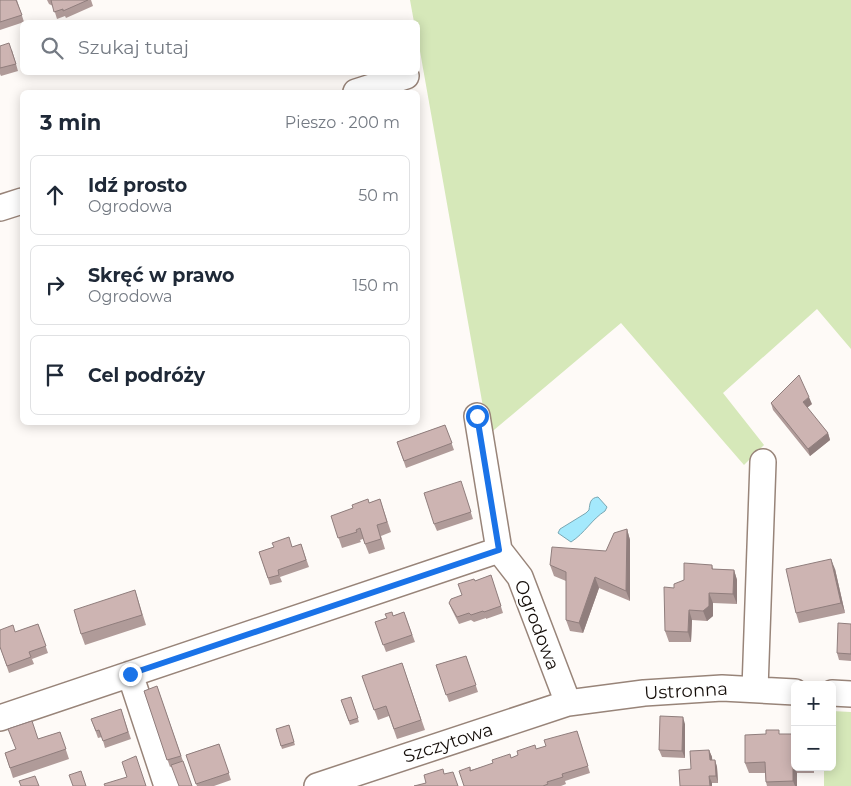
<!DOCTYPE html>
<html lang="pl">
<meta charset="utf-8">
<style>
:root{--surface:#fff;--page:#f2f2f3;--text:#1f2937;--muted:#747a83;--line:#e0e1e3}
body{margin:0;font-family:Montserrat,sans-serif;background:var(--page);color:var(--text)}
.controls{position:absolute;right:15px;bottom:15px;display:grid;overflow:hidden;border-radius:8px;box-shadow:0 2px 12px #0003}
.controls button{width:45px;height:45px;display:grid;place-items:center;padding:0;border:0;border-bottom:1px solid var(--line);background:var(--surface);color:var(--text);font:25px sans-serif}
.stop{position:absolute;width:15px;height:15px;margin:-11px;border:4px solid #1a73e8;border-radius:50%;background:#fff}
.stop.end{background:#1a73e8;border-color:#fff;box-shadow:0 1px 5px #0008}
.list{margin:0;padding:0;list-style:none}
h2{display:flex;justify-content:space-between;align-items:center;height:65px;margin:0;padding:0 20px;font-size:21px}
h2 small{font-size:16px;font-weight:400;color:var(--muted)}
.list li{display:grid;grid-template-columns:32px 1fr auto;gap:15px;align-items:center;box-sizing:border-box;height:80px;margin:0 10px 10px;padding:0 10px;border:1px solid var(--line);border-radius:8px}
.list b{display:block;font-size:19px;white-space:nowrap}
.list p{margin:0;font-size:16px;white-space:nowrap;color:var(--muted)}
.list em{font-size:16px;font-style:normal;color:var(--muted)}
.icon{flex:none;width:28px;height:28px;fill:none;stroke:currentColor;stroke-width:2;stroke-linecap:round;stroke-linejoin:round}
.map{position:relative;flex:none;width:851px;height:786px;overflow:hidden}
.search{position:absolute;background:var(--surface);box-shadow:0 2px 12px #0003;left:20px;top:20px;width:400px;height:55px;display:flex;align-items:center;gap:12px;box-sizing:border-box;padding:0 18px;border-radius:8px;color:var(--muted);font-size:19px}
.panel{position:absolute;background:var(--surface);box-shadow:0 2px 12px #0003;left:20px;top:90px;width:400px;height:335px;border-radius:8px}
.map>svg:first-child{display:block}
.green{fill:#d6e8b9}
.water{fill:#a4e9fc;stroke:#79a7b3}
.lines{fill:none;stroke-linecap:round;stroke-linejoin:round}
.minor-casing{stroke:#988479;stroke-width:28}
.minor{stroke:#fff;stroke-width:25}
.wall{fill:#b09b99}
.shaded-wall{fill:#907e7d}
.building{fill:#cdb4b2;stroke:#907e7d}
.route{stroke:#1a73e8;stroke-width:6}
.labels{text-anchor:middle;stroke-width:4;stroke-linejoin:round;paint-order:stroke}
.street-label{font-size:18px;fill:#140d09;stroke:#fff}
</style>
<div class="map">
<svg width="851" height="786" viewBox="0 0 851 786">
<rect width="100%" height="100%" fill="#fefaf7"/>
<path class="green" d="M410,0H851V349L817,309L723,393L764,445L744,465L621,323L488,435L418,40V22H414Z
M832,711L851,712V786H824V767H832Z"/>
<path class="water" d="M598,497L607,507L605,511C592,519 585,533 571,542L558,533L560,529L586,513L589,510C590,503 590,498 598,497Z"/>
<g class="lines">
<defs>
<path id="minor" d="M356,92L406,76
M0,208L22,201
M477,416L499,550L520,577L568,703
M130,674L167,786
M755,689L763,462
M832,693L851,694
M0,718L499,550
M317,786L568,703L644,693L722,688L795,692"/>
</defs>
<use href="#minor" class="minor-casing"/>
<use href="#minor" class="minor"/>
</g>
<path class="wall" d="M0,0H17L24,22L0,30Z
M47,0H91L93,6L66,18L65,16L57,19L53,6L49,4Z
M0,46L12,50L18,71L1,76L0,74Z
M771,403L812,404L807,408L828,433L830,440L810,456L773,410Z
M445,425L454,450L406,468L397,442Z
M463,488L473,519L437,531L434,524Z
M380,499L391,532L381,536L385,549L369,554L363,539L360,540L361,542L342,548L331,516Z
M627,529L630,540V601L599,588L583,633L570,631L566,620V581L554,576L550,565L606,551Z
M301,544L309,567L280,577L282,582L270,585L259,552L274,547H292Z
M712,565L713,569L734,570L737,580V604L713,603V616L707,621L692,620L691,642H669L665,631L674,588Z
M835,569L845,613L799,623L796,613Z
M491,575L503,613L486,619V618L474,622L471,620L459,624L452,610L449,603L462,595L475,581Z
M135,590L146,625L85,645L81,634Z
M404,612L415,642L386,652L375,622Z
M38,624L48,653L32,659L34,664L9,673L0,647L15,632Z
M851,624V661L839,660L837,653Z
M466,656L478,692L449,702L436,665Z
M402,663L425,730L397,739L389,716L378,720L362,676Z
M157,686L183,761L170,767L144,691Z
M351,697L359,722L350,725L341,700Z
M121,709L131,739L105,748L102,737L98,738L91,719Z
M685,724V758L662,757L659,750Z
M289,725L295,745L282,749L276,729Z
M577,731L590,773L565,781L566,784L561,786H464L470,767L471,770L511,758L546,746Z
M60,732L69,759L13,778L5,753L16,749L38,739Z
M781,734H792L794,738H795V767H814V773H797V786H767L766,782L765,773H749L745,763Z
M219,744L231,780L214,786H197L186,755Z
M709,750L712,757V760H715L717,767L718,783H712V786H680L691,769Z"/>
<path class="shaded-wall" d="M809,397L812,404L805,409L803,402Z
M828,433L830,440L810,456L808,449Z
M627,529L630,540V601L626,591Z
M831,559L835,569L845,613L841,603Z
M734,570L737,580V604L733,594Z
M595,577L599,588L583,633L579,623Z
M709,593L713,603V616L707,621L703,611Z
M689,610L692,620L691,642L688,632Z
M683,717L685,724V758L682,751Z
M709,750L712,757L713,767L710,760Z
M715,760L717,767L718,783L716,776Z
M793,763L797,773V786H795L793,781Z
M709,776L712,783V786H710Z"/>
<path class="building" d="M0,0H16L22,15L0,22Z
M51,0H88L63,11V9L54,12Z
M9,43L16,64L0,68V46Z
M799,375L809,397L803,402L828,433L808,449L771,403Z
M445,425L452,443L404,461L397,442Z
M461,481L471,512L434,524L424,493Z
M368,499L369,503L380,499L387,522L377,525L381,539L365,544L360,528L356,530L357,532L338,538L331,516L353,508L352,505Z
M627,529L626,591L595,577L579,623L566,620V572L550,565L552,547L606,551L614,533Z
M289,537L292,547L301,544L306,560L278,570L279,575L268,578L259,552L274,547L272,543Z
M831,559L841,603L796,613L786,569Z
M684,563L712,565V569L734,570L733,594L709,593V606L703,611L689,610L688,632L665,631L664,587L674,588V584L684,580Z
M491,575L501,606L484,612L483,611L471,615L469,613L457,617L449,603L451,599L462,595L458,584L474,579L475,581Z
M135,590L142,615L81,634L74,610Z
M392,612L393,616L404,612L412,635L383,645L375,622L387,618L385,614Z
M838,623L851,624V654L837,653Z
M38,624L46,646L29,652L31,657L7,666L0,647V630L13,625L15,632Z
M466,656L476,685L446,695L436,665Z
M402,663L421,720L394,729L386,706L374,710L362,676Z
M157,686L181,756L167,760L144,691Z
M351,697L358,718L349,721L341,700Z
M121,709L128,732L103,741L99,730L96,731L91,719Z
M660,716L683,717L682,751L659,750Z
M32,721L38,739L60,732L66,749L10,768L5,753L16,749L8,729Z
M289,725L294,742L281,746L276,729Z
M766,730H779V734H792V738H795V763H793V781L766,782L765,762L745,763V735L766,734Z
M577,731L588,766L562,774L563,777L547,782L548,784L543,786H464L459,771L470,767V771L493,763L492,760L510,754L511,758L518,755L517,751L535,745L536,749L546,746L544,740Z
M219,744L229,773L196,784L186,755Z
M709,750L710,760H715L716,776H709L710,786H680L679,770L691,769L690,751Z
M136,756L146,786H105L104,784L127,777L122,762Z
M183,761L192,786H179L171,765Z
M443,769L444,774L453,772L458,786H414L426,783L424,775Z
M81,771L86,786H73L69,775Z
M35,776L39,786H21L19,781Z"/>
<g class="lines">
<path class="route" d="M130,674L499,550L477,416"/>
</g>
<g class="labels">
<g class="street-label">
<text transform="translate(537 625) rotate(69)" y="6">Ogrodowa</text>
<text transform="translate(686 691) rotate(-3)" y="6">Ustronna</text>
<text transform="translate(448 743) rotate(-18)" y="6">Szczytowa</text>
</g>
</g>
</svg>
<div class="controls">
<button>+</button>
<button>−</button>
</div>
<div class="stop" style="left:477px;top:416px"></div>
<div class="stop end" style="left:130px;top:674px"></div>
<div class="search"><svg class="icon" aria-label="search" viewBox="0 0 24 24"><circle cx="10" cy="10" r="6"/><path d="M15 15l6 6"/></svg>Szukaj tutaj</div>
<section class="panel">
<h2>3 min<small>Pieszo · 200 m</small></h2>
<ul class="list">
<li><svg class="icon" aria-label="ahead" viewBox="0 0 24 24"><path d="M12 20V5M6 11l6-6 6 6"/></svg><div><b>Idź prosto</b><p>Ogrodowa</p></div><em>50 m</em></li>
<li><svg class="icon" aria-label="right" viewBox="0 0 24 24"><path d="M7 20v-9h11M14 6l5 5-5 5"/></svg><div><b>Skręć w prawo</b><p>Ogrodowa</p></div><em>150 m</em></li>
<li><svg class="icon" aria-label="arrive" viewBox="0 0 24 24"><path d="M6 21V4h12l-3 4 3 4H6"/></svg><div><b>Cel podróży</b></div></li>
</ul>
</section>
</div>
